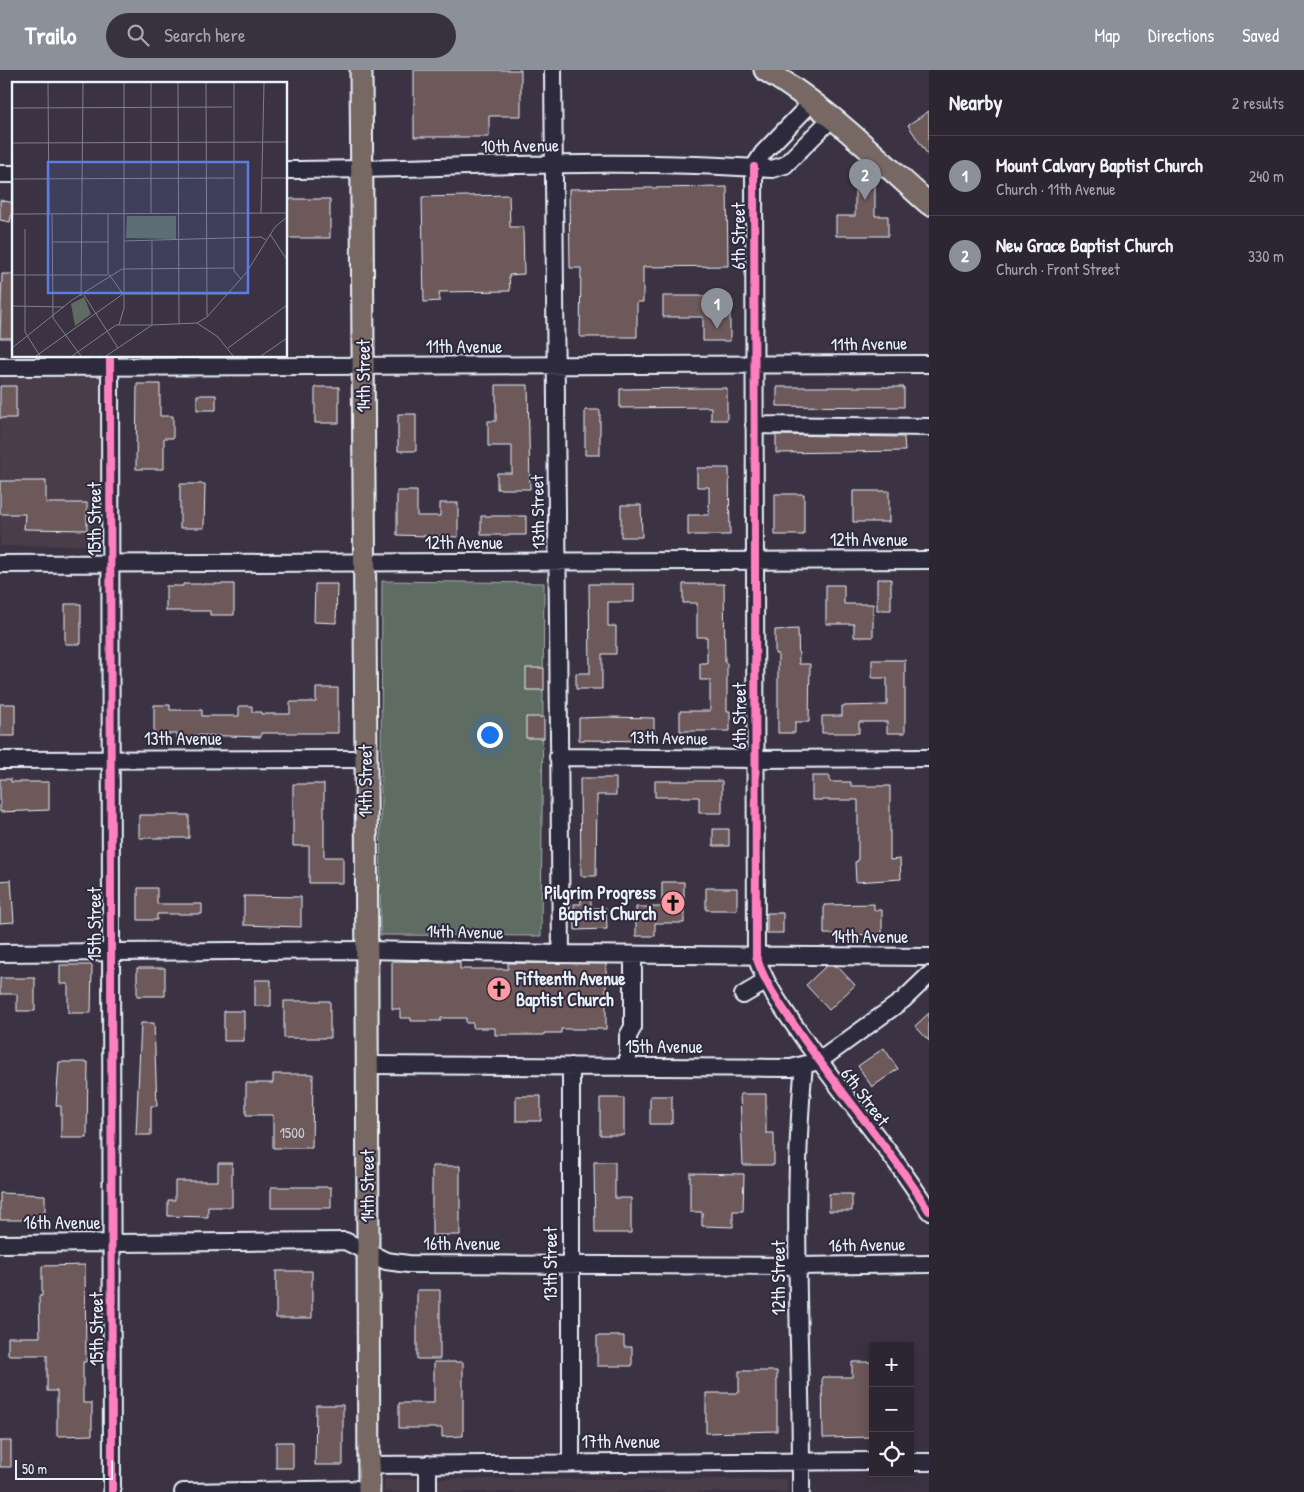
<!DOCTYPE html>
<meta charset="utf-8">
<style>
:root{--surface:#2c2632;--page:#38323e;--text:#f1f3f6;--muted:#a6a5ac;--line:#48434d;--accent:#8c9099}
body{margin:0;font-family:"Patrick Hand",sans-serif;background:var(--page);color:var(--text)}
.controls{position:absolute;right:15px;bottom:15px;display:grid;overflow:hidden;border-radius:0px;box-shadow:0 2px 12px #0003}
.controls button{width:45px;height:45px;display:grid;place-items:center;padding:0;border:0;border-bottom:1px solid var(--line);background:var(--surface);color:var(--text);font:25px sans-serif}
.scale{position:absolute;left:15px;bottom:12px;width:98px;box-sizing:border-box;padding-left:5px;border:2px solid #e8f1f8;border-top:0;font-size:14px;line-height:18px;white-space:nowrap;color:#e8f1f8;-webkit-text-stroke:4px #2f2a3d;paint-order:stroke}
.you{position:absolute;left:489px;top:664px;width:18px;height:18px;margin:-12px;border:4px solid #fff;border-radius:50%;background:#1a73e8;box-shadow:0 0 0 8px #1a73e833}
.badge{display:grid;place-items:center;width:32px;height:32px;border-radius:50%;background:var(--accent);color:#fff;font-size:16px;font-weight:700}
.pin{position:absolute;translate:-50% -41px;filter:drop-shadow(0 1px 2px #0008)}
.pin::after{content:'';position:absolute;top:26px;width:18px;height:15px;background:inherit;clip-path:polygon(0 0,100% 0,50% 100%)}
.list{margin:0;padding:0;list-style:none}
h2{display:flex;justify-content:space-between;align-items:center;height:65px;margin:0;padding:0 20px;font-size:21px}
h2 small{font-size:16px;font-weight:400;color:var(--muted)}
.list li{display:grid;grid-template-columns:32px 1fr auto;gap:15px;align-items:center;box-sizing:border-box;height:80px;padding:0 20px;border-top:1px solid var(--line)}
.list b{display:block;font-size:19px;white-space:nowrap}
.list p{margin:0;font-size:16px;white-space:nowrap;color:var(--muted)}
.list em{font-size:16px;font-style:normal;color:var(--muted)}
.icon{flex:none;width:28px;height:28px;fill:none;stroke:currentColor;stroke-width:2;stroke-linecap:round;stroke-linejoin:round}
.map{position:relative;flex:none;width:929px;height:1422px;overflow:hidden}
header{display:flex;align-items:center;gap:30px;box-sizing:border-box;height:70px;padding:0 25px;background:var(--accent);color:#fff}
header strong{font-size:24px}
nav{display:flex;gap:28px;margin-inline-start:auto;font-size:18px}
.search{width:350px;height:45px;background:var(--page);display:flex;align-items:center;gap:12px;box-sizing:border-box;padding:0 18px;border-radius:28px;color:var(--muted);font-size:19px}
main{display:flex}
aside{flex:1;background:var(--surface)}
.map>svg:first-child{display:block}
.built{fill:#4a3e4a}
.green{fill:#5f6c62;stroke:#a4aead}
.building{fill:#6d595a;stroke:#e8f1f8}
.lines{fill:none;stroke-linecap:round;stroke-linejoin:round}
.minor-casing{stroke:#e8f1f8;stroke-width:20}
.major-casing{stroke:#e8f1f8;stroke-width:25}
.minor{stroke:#2f2a3d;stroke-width:16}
.major{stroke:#776864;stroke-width:21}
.cycleway-casing{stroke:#2f2a3d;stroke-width:11}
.cycleway{stroke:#ff80c0;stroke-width:8}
.labels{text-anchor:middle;stroke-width:4;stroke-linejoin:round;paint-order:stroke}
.number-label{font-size:15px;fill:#c9cbd0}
.street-label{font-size:18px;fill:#e8f1f8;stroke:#2f2a3d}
.poi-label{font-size:18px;font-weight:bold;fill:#e8f1f8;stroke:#2f2a3d;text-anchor:end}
.inset-road{fill:none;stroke:#807f8b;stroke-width:1}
.view{fill:#5a7fe2;fill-opacity:0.15;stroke:#5a7fe2;stroke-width:2.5}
.inset-edge{fill:none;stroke:#e8f1f8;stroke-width:2.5}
</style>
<header>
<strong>Trailo</strong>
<div class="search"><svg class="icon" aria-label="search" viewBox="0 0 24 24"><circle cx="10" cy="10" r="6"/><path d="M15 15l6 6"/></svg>Search here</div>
<nav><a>Map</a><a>Directions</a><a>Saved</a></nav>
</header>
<main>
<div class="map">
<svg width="929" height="1422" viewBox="0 0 929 1422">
<rect width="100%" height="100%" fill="#3b3343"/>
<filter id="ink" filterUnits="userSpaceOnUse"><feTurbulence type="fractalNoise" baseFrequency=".02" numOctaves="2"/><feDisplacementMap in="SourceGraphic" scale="10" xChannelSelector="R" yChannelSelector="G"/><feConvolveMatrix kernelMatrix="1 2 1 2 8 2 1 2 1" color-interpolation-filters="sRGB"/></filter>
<g filter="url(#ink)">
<path class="built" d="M0,302H100L101,475L0,476Z
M385,1409H787V1422H384Z"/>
<path class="green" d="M382,511L544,513L541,866L380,865Z"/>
<path class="building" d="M414,0H521V46H489V67H414Z
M929,41V87L908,55Z
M855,113H875V146H888V166H836V146H855Z
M727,117L728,196L643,197V232H637V267H580L581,198H570L569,119Z
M509,125L510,157H523L524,204L509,205L510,221L439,222L440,231L424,232L422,127Z
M286,129H330V168H286Z
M0,130L14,133L10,152L0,150Z
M2,204H14V268H0Z
M663,226H730V271H703V247H663Z
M137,314H160V346H173V368H164V399H136Z
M496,315H528L530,419H497V403H512V376H488V351H496Z
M0,316H16V348H0Z
M315,317H339V353H315Z
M777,317H904V337L777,336Z
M705,318H727V350H711V337L620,338V319Z
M197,325H216V340H197Z
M585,340H600V385H585Z
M398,344H416V381H398Z
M776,365L904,367L905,381L776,383Z
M697,398H729L730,465H688V445H709V417H697Z
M0,411H46V433H87V460L24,459L25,444H0Z
M180,414H205L204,458H180Z
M397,421H417V446H440V433H458V467L397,465Z
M853,421H889V452H853Z
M775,424H804V465H775Z
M621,435H641L642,467H621Z
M481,446H526V465H481Z
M877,509H891V540H877Z
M183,514H234V545H210V541H166V516H183Z
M315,514H337L336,553L314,552Z
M589,514H634V532H608V556H616V584H602V619H576V603H590Z
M683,514H724L725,593H727V641H730V661H680V641H710V610H700V593H707V567H697V533H683Z
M826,515H844V534H873V567H854V554H826Z
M65,534H81V574H65Z
M798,559L799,594H810L809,652H795V663H778V584H775V560Z
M872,590H905V663H887V652H859V663H822V646H842V636L887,635V608H872Z
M526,598H544V620H526Z
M316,618H338V663H261V667L194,665V668H177V664H154V635H170V640H202V646H239V636H252V642H261V644H290V632H316Z
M0,634H15V666H0Z
M526,647H544V668H526Z
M608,647L654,648V671L579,670V648Z
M812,706H830V712H851V716H890V790L900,789L901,809L856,812L855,792L858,791V730H812Z
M580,708H616V725H597L596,806H581Z
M0,709H11V712H49V740L0,742Z
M655,711H722V743H699V727H655Z
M293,714H324V787H343V813H309V776H293Z
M139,745H189V768H139Z
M713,759H729V776H713Z
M11,810L14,852L0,853V811Z
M662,812H684V853H655V866H636V837H662Z
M138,818H157V834H202V844H157V850H138Z
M706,818H737V840H706Z
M244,826L301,827V857L244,855Z
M581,828H591V838H606L607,859L575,860L574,834H581Z
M874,834V840H882V865L824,864V835Z
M767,843H783V863H767Z
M392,891L460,892V899H508V893L606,894V959H561V963H544V965H495V958H473V953H466V948H441V951H411V948H400V939H392Z
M60,895H92L91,943H68V914H60Z
M826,896H837L855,915L829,940L806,915Z
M137,898H165V926H137Z
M0,908H35V941H17V924H0Z
M255,910H271V936H255Z
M284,931H330V968H284Z
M224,941H244V971H224Z
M929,943V971L915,956Z
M141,953H154L157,1036H151V1065H136Z
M884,978L898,999L872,1017L858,996Z
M59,992H88L87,1068H61V1036H56Z
M273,1004H313L312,1078H273V1045H246V1013H273Z
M740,1024H766V1063H774V1095H743Z
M516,1026H541V1051H516Z
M650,1026H672V1054H650Z
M600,1028H624V1065H600Z
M594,1092H615V1128H631V1163H595Z
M218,1093H232V1137H208V1147L168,1146V1130H175V1111H218Z
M432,1096H460V1165H432Z
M690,1103L744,1104L743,1141H733V1157L702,1156V1142H690Z
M271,1117H331V1138H271Z
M0,1123L45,1125V1150H0Z
M829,1124H852V1141H829Z
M85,1195L86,1292H83V1333H92V1365L57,1366V1321H47V1285H8V1267H40L39,1226H42V1196Z
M276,1201H312V1248H276Z
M417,1220H440V1289H417Z
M597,1266H624V1277H632V1296H597Z
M434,1292H463V1366L442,1367V1358H399V1333H434Z
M852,1292H873V1367L823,1368L822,1307H852Z
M739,1301H777V1361L706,1363V1323H739Z
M316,1335H343V1395H315Z
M0,1371H11V1397H0Z
M276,1372H293V1398H276Z"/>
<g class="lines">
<defs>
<path id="minor" d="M553,0L561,884
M754,97L756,886C765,915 782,937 799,962C840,1023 890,1078 929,1141
M754,97L763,83L812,32
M286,100C448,99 611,87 772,99L785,95L832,48
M0,104H14
M110,286L112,1422
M0,297L929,294
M754,355L929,357
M0,494L929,490
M558,687L754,689L929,688
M0,690L366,689
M0,883L365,880L561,884L929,887
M743,925L765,912
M367,995L791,998L819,991L903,930L929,905
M571,996V1392
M628,997V966L633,957V885
M0,1174L345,1171L386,1191L408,1194L798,1196L929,1194
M910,1392H929
M369,1395L873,1391
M183,1422L369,1419
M428,1422V1394
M801,1422C802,1280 790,1136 804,995"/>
<path id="major" d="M361,0L366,689L369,1422
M765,0C826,36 877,88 929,134"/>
</defs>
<use href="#minor" class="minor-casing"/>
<use href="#major" class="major-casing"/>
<use href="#minor" class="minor"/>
<use href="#major" class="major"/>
<defs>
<path id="cycleway" d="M754,97L756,886C765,915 782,937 799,962C840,1023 890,1078 929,1141
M110,286L112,1422"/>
</defs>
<use href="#cycleway" class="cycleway-casing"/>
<use href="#cycleway" class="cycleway"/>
</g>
</g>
<defs>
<symbol id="church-disc" viewBox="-11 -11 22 22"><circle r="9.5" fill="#ff9aa2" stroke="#2f2a3d"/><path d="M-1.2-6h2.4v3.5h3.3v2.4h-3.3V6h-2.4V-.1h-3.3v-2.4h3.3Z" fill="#111"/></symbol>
</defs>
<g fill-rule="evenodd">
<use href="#church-disc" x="659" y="819" width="28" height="28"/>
<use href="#church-disc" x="485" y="905" width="28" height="28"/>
</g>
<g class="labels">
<g class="number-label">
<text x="292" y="1068">1500</text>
</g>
<g class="street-label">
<text transform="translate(520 76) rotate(-1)" y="6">10th Avenue</text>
<text transform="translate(739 166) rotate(-90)" y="6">6th Street</text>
<text transform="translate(869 274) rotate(-1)" y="6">11th Avenue</text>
<text x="464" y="283">11th Avenue</text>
<text transform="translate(364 306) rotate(-90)" y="6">14th Street</text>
<text transform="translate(538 442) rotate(-91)" y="6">13th Street</text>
<text transform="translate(95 449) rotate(-90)" y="6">15th Street</text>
<text x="869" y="476">12th Avenue</text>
<text x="464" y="479">12th Avenue</text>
<text transform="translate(740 646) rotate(-90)" y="6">6th Street</text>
<text transform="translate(669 668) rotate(1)" y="6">13th Avenue</text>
<text x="183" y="675">13th Avenue</text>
<text transform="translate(366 711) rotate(-90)" y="6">14th Street</text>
<text transform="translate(95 854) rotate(-90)" y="6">15th Street</text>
<text transform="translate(465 862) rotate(1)" y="6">14th Avenue</text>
<text x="870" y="873">14th Avenue</text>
<text x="664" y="983">15th Avenue</text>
<text transform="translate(865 1027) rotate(53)" y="6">6th Street</text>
<text transform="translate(368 1116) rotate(-90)" y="6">14th Street</text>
<text x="62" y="1159">16th Avenue</text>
<text x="462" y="1180">16th Avenue</text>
<text transform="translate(867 1175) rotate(-1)" y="6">16th Avenue</text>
<text transform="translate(551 1194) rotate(-90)" y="6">13th Street</text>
<text transform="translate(779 1208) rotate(-90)" y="6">12th Street</text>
<text transform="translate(97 1259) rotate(-90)" y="6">15th Street</text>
<text x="621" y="1378">17th Avenue</text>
</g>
<g class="poi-label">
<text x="656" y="829">Pilgrim Progress<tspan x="656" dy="21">Baptist Church</tspan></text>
<text x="516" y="915" text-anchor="start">Fifteenth Avenue<tspan x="516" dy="21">Baptist Church</tspan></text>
</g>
</g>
<g transform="translate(12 12)">
<rect width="275" height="275" fill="#3b3343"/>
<path d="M115,134H164V157L114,156ZM72,215L79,232L63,244L59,222Z" fill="#5f6c62"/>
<path class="inset-road" d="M0,1L1,132M36,1L37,132M139,1V132M166,1L167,242M194,1L195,234M222,1V189L229,197M0,26L220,25M0,61L275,60M250,96H275M0,97L222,96M249,131L252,1M0,132L275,131M40,132L41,236L69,274M96,132V191L111,212M13,147V250L28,274M258,152L275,178M112,159L249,155L254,158M41,160H96M0,193H96M72,213L106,266M69,214L71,1M0,224L52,225M185,241L206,255L221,274M107,243L112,226V1M0,266L60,218L110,187L222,186M216,266L275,223M24,274L111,212H216M60,274L104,243H140V159M94,274L140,243L185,241L195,235L234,191L263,145L275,135M249,274L275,256"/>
<path class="view" d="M36,80H236V211H36Z"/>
<rect width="275" height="275" class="inset-edge"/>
</g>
</svg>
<div class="controls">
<button>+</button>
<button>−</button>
<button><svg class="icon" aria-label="locate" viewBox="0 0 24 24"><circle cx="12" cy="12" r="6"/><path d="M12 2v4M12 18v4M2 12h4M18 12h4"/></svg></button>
</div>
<div class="scale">50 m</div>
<div class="you"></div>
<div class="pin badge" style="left:717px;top:259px">1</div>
<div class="pin badge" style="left:865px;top:130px">2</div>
</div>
<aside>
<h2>Nearby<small>2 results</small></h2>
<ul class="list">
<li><span class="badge">1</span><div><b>Mount Calvary Baptist Church</b><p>Church · 11th Avenue</p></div><em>240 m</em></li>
<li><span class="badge">2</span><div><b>New Grace Baptist Church</b><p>Church · Front Street</p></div><em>330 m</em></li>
</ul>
</aside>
</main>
